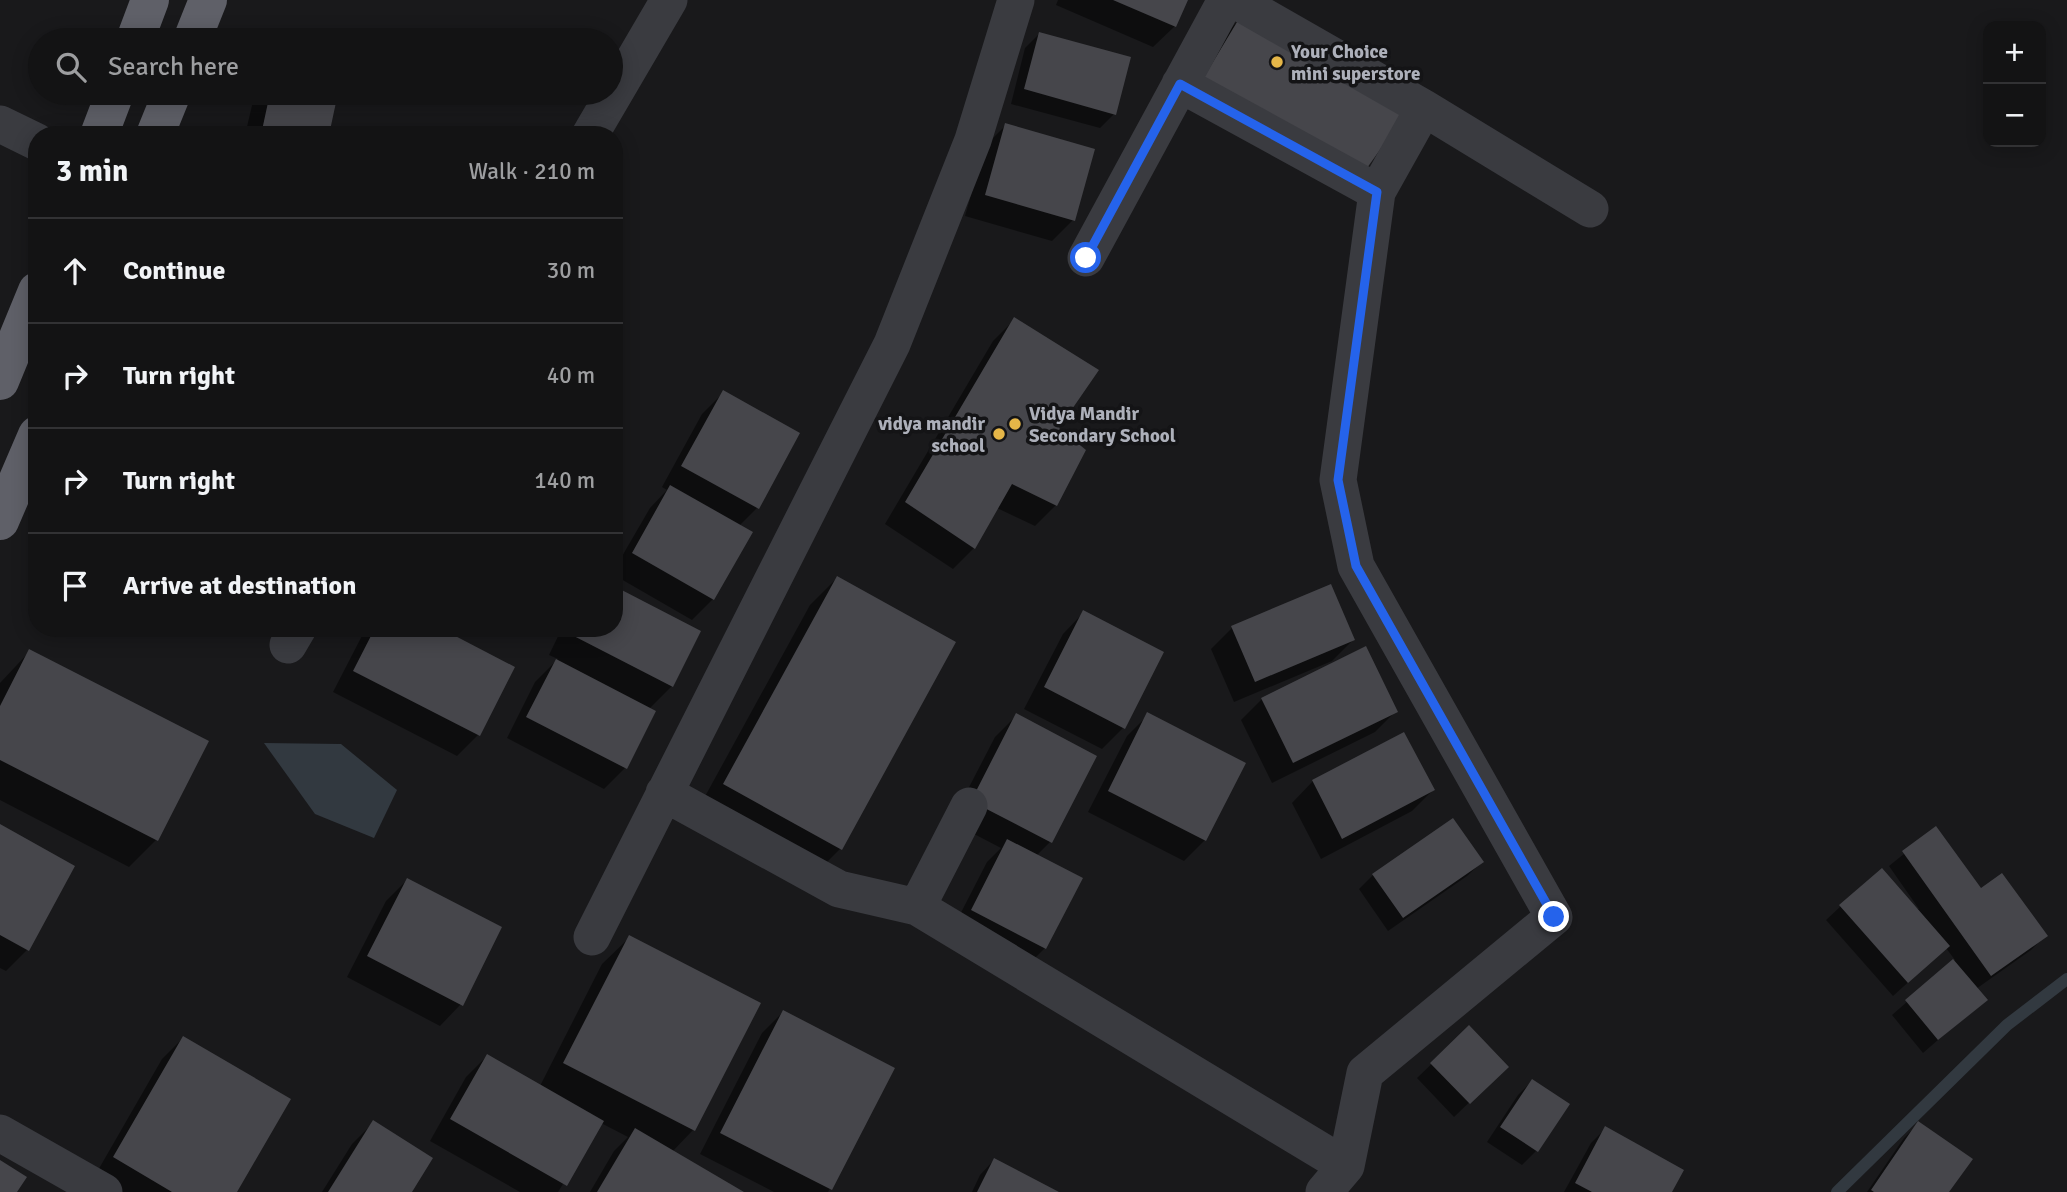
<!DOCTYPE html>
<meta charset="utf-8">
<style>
:root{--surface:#131314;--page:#202022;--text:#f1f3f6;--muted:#9d9ea0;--line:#323234}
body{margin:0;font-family:Signika,sans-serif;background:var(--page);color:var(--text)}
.controls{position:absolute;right:21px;top:21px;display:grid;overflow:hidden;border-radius:14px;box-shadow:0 4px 18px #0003}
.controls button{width:63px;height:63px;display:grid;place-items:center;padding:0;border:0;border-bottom:2px solid var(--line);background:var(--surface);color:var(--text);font:35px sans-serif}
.stop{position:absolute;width:21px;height:21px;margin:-16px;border:5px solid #2563eb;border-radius:50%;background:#fff}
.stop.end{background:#2563eb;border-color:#fff;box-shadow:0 2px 7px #0008}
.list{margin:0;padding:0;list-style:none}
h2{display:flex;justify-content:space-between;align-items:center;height:91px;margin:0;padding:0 28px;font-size:30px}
h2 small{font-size:23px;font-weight:400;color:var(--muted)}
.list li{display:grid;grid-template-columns:46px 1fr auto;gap:21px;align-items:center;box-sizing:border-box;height:105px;padding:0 28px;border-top:2px solid var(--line)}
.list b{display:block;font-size:26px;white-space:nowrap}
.list em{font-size:23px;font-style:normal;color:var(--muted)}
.icon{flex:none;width:38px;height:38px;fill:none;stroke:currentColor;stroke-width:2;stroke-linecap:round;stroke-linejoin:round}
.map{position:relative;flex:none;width:2067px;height:1192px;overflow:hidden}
.search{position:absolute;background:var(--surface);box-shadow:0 4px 18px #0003;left:28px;top:28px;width:595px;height:77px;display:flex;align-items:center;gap:18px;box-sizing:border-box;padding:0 24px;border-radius:38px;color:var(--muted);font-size:26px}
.panel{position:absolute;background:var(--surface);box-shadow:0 4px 18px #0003;left:28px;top:126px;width:595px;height:511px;border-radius:28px}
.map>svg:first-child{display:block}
.water{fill:#323940}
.shadow{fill:#0007}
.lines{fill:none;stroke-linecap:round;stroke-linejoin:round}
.stream{stroke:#323940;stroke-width:12}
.building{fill:#46464b}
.minor{stroke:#3a3b40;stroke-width:37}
.trunk{stroke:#5f6068;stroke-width:38}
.route{stroke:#2563eb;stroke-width:9}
.poi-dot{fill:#e5b648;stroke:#141416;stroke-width:2.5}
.labels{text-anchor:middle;stroke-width:7;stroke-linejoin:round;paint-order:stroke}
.poi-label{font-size:19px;font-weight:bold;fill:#adb0ba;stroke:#141416;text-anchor:start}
</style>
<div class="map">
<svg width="2067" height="1192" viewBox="0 0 2067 1192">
<rect width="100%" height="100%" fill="#19191b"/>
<path class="water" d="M264,743L341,744L397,790L374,838L315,814Z"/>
<path class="shadow" d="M1058,0H1186L1175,26L1153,47L1056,5Z
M1240,19L1401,116L1184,98L1219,40Z
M1039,34L1114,114L1100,128L1011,104L1025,48Z
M258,93H336L327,135H245L254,97Z
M1006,125L1073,220L1052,241L965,216L985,146Z
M1014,320L1057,428L1056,505L1035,526L997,508L974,548L953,569L885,524L993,341Z
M723,393L757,508L739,526L713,599L692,620L614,575V570L650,508L667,490L662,487L702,414Z
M837,578L953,643L840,849L813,876L697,811L810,605Z
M1084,612L1123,728L1102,749L1024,709L1063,634Z
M366,628H454L448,634L513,668L478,735L457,756L333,692Z
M562,628H614L672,686L649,709L625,768L604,789L507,738L535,682L558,659L549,655Z
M1232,628L1353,640L1332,661L1234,702L1211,649Z
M30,651L156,840L129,867L0,800V683Z
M1262,699L1396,711L1375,732L1272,783L1241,720Z
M1148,715L1205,840L1184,861L1088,812L1127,736Z
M1016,716L1050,842L1036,856L1045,948L1024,969L951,932L987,862L1001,848L951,822L995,737Z
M1403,734L1433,790L1412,811L1321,859L1292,803L1313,781Z
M0,826L73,866L27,950L6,971L0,968Z
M1936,828L1980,891L2045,936L2031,950L1976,989L1985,999L1923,1053L1892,1015L1955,960L1946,948L1893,996L1826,920L1841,906L1919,909L1889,866Z
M1482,862L1467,876L1388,931L1359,889L1373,875Z
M407,880L461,1004L440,1026L347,977L386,901Z
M630,937L758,1003L693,1130L672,1152L741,1192H590L614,1151L628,1137L601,1123L558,1192H520L430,1141L466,1077L487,1056L540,1086L602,964Z
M783,1012L893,1069L828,1192H774L700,1154L762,1033Z
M1469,1028L1506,1067L1454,1117L1417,1078Z
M183,1038L235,1192H116L93,1179L162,1059Z
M1532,1081L1567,1105L1536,1151L1522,1165L1487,1142L1518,1095Z
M373,1123L410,1192H322L352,1144Z
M1919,1123L1947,1192H1867L1904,1138Z
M1605,1129L1670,1192H1564L1591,1143Z
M994,1160L1055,1192H972L980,1175Z"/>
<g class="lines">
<path class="stream" d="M1837,1192L2007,1025L2067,979"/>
</g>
<path class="building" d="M1113,0H1188L1176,27Z
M1240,17L1404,116L1367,168L1204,77Z
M1039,32L1131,57L1116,115L1024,89Z
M270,93H338L329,135H261Z
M1005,123L1095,149L1075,221L985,195Z
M1014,317L1099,370L1059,428L1086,450L1057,506L1012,484L975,549L905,502Z
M723,390L800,433L759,509L681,466Z
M670,485L753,532L714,600L632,553Z
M837,576L956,642L842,850L723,784Z
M1331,584L1355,640L1255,682L1231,626Z
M614,586L701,631L673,687L568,633L571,628H614Z
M1083,610L1164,652L1125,729L1044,687Z
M375,628H440L515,667L480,736L353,671Z
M1366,646L1398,712L1293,763L1261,698Z
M29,649L209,741L158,841L0,760V706Z
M556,659L656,711L627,769L526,717Z
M1147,712L1246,763L1206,841L1108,791Z
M1016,713L1097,756L1052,843L971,801Z
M1404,732L1435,790L1342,839L1312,780Z
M1453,818L1484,862L1403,918L1372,874Z
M0,824L75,866L29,951L0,935Z
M1936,826L1981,888L2002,873L2048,936L1991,976L1902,851Z
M1007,839L1083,878L1046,949L971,910Z
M1882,868L1950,946L1908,983L1839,905Z
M407,878L502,927L463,1006L367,956Z
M629,935L761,1003L695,1131L563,1063Z
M1953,959L1988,1000L1938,1040L1905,1000Z
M783,1010L895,1068L832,1190L720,1133Z
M1469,1025L1509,1067L1470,1104L1430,1063Z
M183,1036L291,1099L237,1192H172L113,1157Z
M487,1054L604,1121L567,1186L450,1119Z
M1532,1079L1570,1104L1538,1152L1500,1127Z
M373,1120L433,1158L412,1192H328Z
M1918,1121L1973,1159L1949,1192H1874L1871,1190Z
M1605,1126L1684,1170L1672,1192H1592L1575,1183Z
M635,1128L744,1192H597Z
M994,1158L1059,1192H977Z
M0,1160L27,1177L17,1192H0Z"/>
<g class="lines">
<path class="minor" d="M1180,84L1377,192L1424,108L1235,0
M1424,108L1590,209
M0,124L37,142
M590,135L669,0
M1086,258L1226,0
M288,645L298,628
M664,793L839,889L917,907L1346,1166
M917,907L969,806
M592,937L892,344L973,140L1016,0
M0,1133L104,1192
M1324,1192L1346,1166L1365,1073L1554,917L1356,566L1338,480L1377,192"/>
<path class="trunk" d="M135,40L150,0
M192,40L208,0
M99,135L115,93
M155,135L172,93
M0,381L37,291
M0,521L37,435"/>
</g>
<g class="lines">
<path class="route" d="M1086,258L1180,84L1377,192L1338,480L1356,566L1554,917"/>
</g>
<g class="poi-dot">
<circle cx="1277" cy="62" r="7"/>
<circle cx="1015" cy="424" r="7"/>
<circle cx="999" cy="434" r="7"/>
</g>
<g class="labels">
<g class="poi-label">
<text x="1291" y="58">Your Choice<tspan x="1291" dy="22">mini superstore</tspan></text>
<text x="1029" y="420">Vidya Mandir<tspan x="1029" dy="22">Secondary School</tspan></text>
<text x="985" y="430" text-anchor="end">vidya mandir<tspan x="985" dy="22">school</tspan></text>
</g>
</g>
</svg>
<div class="controls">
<button>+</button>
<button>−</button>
</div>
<div class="stop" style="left:1086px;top:258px"></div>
<div class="stop end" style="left:1554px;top:917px"></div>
<div class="search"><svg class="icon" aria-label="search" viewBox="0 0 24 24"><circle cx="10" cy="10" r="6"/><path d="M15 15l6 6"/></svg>Search here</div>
<section class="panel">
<h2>3 min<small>Walk · 210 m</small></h2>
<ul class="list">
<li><svg class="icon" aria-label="ahead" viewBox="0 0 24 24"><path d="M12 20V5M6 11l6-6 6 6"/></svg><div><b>Continue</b></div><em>30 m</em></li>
<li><svg class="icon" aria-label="right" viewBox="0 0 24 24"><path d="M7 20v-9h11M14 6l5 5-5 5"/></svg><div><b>Turn right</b></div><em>40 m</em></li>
<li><svg class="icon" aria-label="right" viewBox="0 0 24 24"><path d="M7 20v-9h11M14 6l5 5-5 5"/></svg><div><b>Turn right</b></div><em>140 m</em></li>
<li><svg class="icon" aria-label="arrive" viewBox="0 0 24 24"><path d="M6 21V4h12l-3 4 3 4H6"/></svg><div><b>Arrive at destination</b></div></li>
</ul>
</section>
</div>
